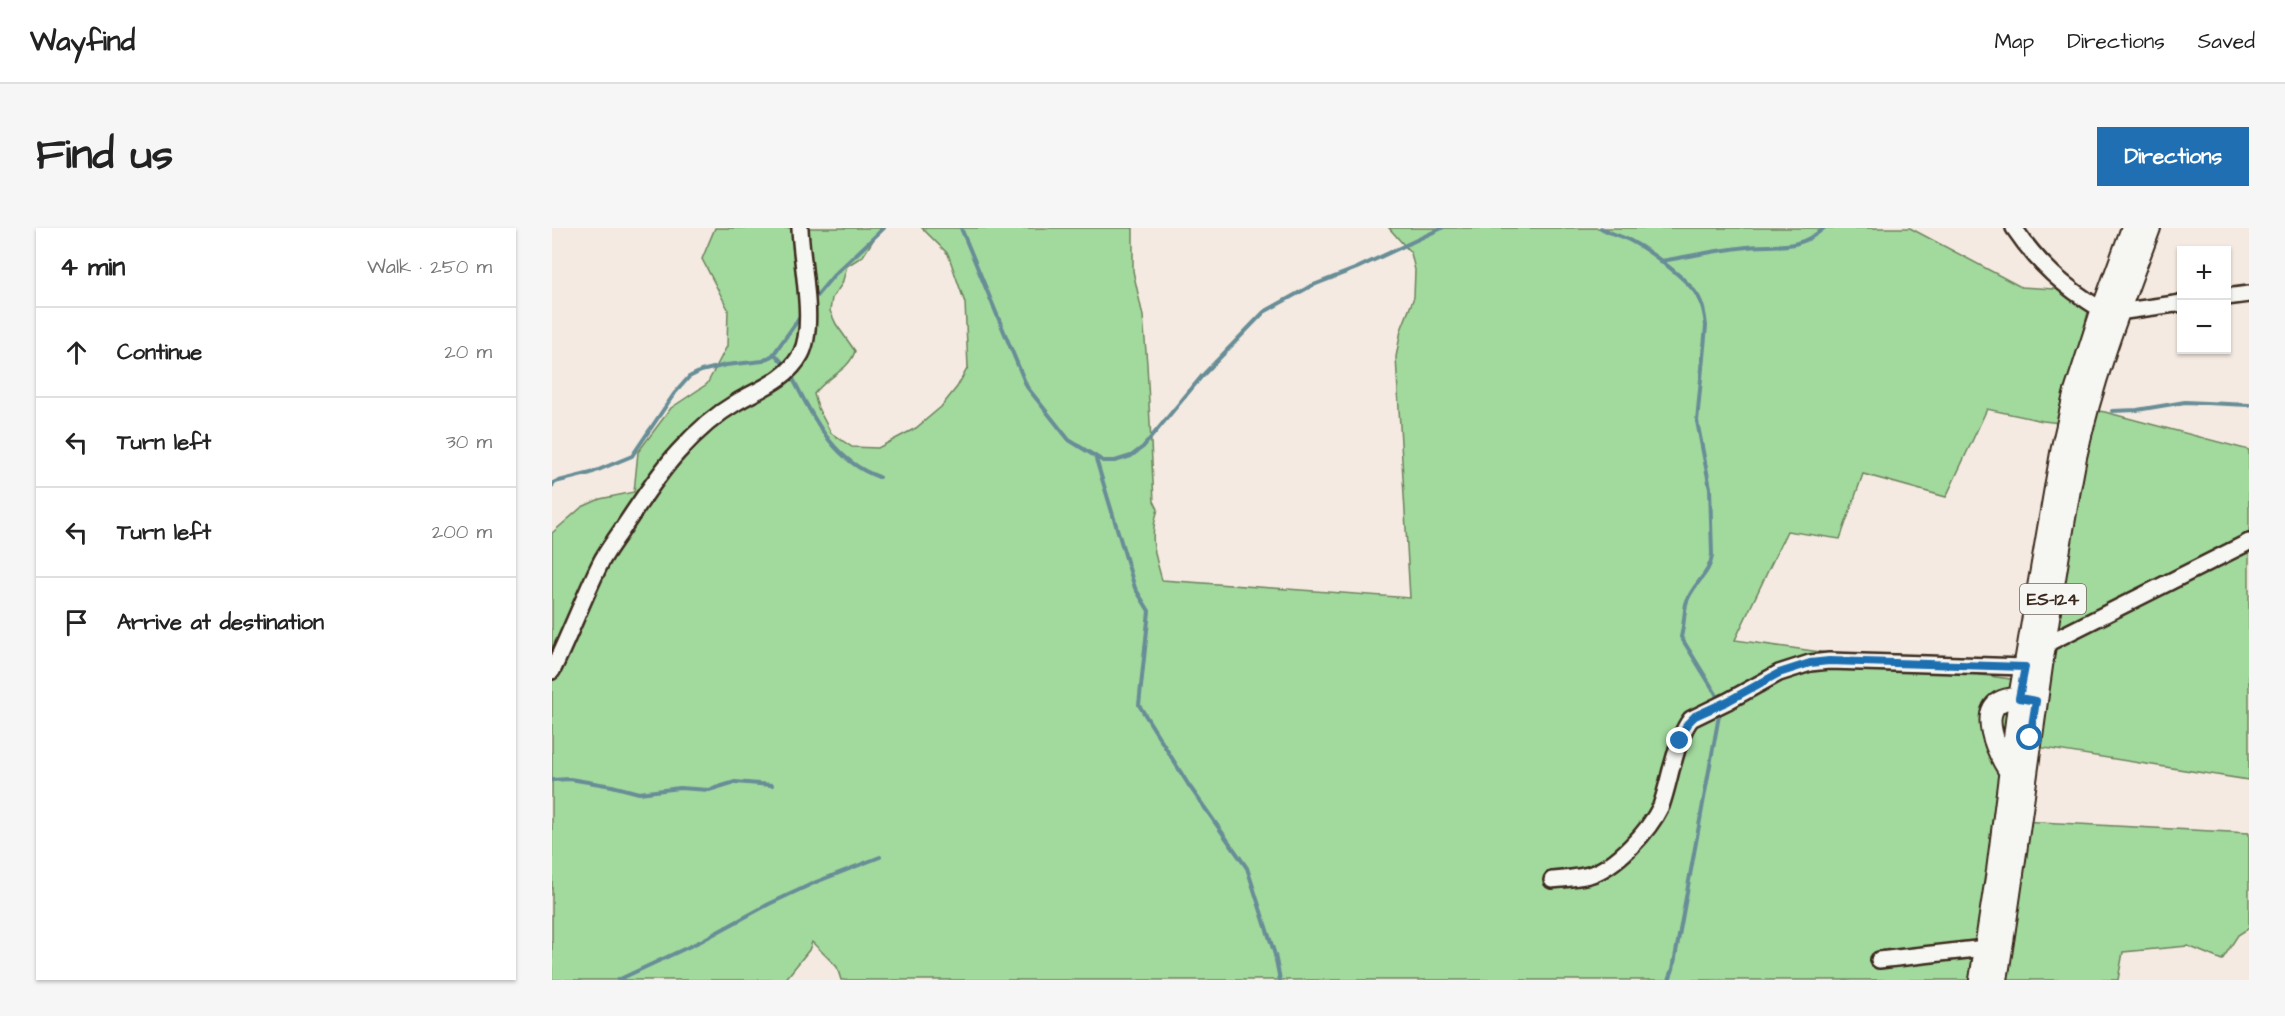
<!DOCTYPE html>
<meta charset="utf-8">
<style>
:root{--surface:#fff;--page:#f6f6f6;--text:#222;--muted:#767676;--line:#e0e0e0;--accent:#1f6fb2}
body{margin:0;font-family:"Architects Daughter",sans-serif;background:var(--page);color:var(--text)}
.controls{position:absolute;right:18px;top:18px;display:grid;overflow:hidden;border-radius:0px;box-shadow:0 2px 4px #0004}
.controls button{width:54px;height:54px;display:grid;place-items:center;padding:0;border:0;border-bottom:2px solid var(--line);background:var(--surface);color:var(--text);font:30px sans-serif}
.stop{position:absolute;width:18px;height:18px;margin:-14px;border:4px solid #1f6fb2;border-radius:50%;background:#fff}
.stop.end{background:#1f6fb2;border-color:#fff;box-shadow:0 2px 6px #0008}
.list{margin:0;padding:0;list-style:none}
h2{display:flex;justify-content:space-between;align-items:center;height:78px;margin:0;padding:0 24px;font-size:26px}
h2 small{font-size:20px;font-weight:400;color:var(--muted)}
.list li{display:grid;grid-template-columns:39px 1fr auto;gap:18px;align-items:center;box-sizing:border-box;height:90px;padding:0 24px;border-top:2px solid var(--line)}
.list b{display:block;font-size:22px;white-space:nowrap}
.list em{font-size:20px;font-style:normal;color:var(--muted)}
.icon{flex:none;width:33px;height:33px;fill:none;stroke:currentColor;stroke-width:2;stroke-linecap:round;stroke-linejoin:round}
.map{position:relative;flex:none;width:1697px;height:752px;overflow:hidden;border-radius:0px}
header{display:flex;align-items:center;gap:36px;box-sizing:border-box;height:84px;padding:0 30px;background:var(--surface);border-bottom:2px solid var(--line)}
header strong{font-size:28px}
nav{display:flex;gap:33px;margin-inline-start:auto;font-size:21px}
.intro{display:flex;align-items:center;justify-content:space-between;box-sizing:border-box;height:144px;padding:0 36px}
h1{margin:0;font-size:42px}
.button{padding:15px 27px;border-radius:0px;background:var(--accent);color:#fff;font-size:21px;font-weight:700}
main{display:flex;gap:36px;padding:0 36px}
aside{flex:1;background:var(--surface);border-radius:0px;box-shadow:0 2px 4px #0004}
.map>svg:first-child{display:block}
.green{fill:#a2d99d;stroke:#6e825e;stroke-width:1.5}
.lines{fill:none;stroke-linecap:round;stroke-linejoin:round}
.stream{stroke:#688d97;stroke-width:4}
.minor-casing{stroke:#3b2a1e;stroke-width:20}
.major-casing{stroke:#3b2a1e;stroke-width:24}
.minor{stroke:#f6f6f2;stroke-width:15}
.major{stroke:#f6f6f2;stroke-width:20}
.route{stroke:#1f6fb2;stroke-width:8}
.labels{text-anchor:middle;stroke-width:4.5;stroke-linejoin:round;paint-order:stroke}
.shield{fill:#f6f6f2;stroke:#73675e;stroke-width:1.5}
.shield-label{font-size:18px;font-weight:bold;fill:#3b2a1e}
</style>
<header>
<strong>Wayfind</strong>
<nav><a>Map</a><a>Directions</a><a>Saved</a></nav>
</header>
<div class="intro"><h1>Find us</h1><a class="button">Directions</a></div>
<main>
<aside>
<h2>4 min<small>Walk · 250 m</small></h2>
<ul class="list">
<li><svg class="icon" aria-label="ahead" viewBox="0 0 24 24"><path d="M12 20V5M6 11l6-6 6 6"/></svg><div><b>Continue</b></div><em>20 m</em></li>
<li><svg class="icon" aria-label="left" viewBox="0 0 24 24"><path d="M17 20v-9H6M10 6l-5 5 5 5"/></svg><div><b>Turn left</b></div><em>30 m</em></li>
<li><svg class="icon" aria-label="left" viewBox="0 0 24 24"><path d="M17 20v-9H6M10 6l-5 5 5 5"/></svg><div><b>Turn left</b></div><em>200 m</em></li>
<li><svg class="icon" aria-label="arrive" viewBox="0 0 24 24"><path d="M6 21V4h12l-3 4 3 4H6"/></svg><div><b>Arrive at destination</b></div></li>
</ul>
</aside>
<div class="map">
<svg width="1697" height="752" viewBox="0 0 1697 752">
<rect width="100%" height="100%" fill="#f4eae1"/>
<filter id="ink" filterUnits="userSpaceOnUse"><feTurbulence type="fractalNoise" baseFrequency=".0167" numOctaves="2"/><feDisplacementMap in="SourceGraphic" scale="12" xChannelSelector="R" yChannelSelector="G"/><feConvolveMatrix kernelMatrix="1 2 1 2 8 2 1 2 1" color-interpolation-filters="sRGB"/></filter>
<g filter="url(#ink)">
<path class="green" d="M163,0H329L311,28L295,38L290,56L280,70L278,83L284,96L303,123C297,143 275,148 262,166L266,180L279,205L300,219L326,220L364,200L389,179L405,159L416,139L413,75L396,26L370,0H581V43L591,88L595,136L602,273L606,281C597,310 602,324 610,352L858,370L844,129L849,102L862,69L863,42L859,25L837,0H1358L1469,59L1519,62L1539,72L1508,195L1491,193L1435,181L1394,269L1311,246L1288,311L1235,303L1183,412L1465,452L1417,752H289L285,739L260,714L257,722L233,752H0V305L30,279L48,271L82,264L86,224L119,180L155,156L175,118L176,81L150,31Z
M1534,181L1553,184L1697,222V552L1479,518Z
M1466,593L1697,605V700L1686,707L1670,732L1636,718L1571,724L1566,752H1440Z"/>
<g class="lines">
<path class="stream" d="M409,0L475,159L517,212L551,233H563L579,228L591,219L650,148L712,84L759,58L805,40L890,0
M1049,0C1059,6 1070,8 1079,13C1098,23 1138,53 1147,70C1152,79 1153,88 1154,98L1145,193L1158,260L1160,326C1159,347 1139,356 1134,376C1132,386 1132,398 1129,409L1164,466L1166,475
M1108,33C1134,29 1161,23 1187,20C1222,14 1242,26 1272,0
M261,72L282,47L332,0
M222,125L235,140
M239,147C260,187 280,233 327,249
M1560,183L1585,182L1633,174L1697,177
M544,231L583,360L597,383L587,477L636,556L695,640L723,727L728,752
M0,258L3,254L39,245L80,228L122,166L137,149L149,143L174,137L211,133L221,127L251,85
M0,552L18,551L60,558L87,565L128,560L157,562L183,554L220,557
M66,752L149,713L217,676L264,654L328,629
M1117,752L1121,741L1168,482"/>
<defs>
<path id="minor" d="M1462,0C1487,37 1512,59 1550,82
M1674,69L1697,66
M1566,84L1630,75
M1494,416L1697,314
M0,443C17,408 31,371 48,336C55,322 65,310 73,297C90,272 106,246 126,224C143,205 163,187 185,174C209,160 235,152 249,126C264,97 249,34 248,0
M1000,652C1012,651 1025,650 1037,647C1064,639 1097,603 1109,578C1113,567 1116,554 1119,542C1124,526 1128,505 1139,491L1176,473L1227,445L1258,435L1277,433L1473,439
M1327,732L1433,720"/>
<path id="major" d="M1457,543C1438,513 1420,461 1477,472
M1428,752L1445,643L1467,470L1510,219L1522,167L1547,90L1580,0
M1445,752C1473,578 1491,402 1524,229C1541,150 1570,75 1598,0"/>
</defs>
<use href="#minor" class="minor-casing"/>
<use href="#major" class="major-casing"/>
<use href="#minor" class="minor"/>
<use href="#major" class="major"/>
</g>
</g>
<g class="lines" filter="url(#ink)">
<path class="route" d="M1128,513L1135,496L1143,488L1176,473L1227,445L1258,435L1277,433L1473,439L1467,470L1484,473L1478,510"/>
</g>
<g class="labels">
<rect class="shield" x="1468" y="356" width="66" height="30" rx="4.5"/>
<g class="shield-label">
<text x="1501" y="377">ES-124</text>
</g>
</g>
</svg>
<div class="controls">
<button>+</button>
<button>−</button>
</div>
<div class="stop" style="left:1478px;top:510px"></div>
<div class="stop end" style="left:1128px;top:513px"></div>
</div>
</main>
